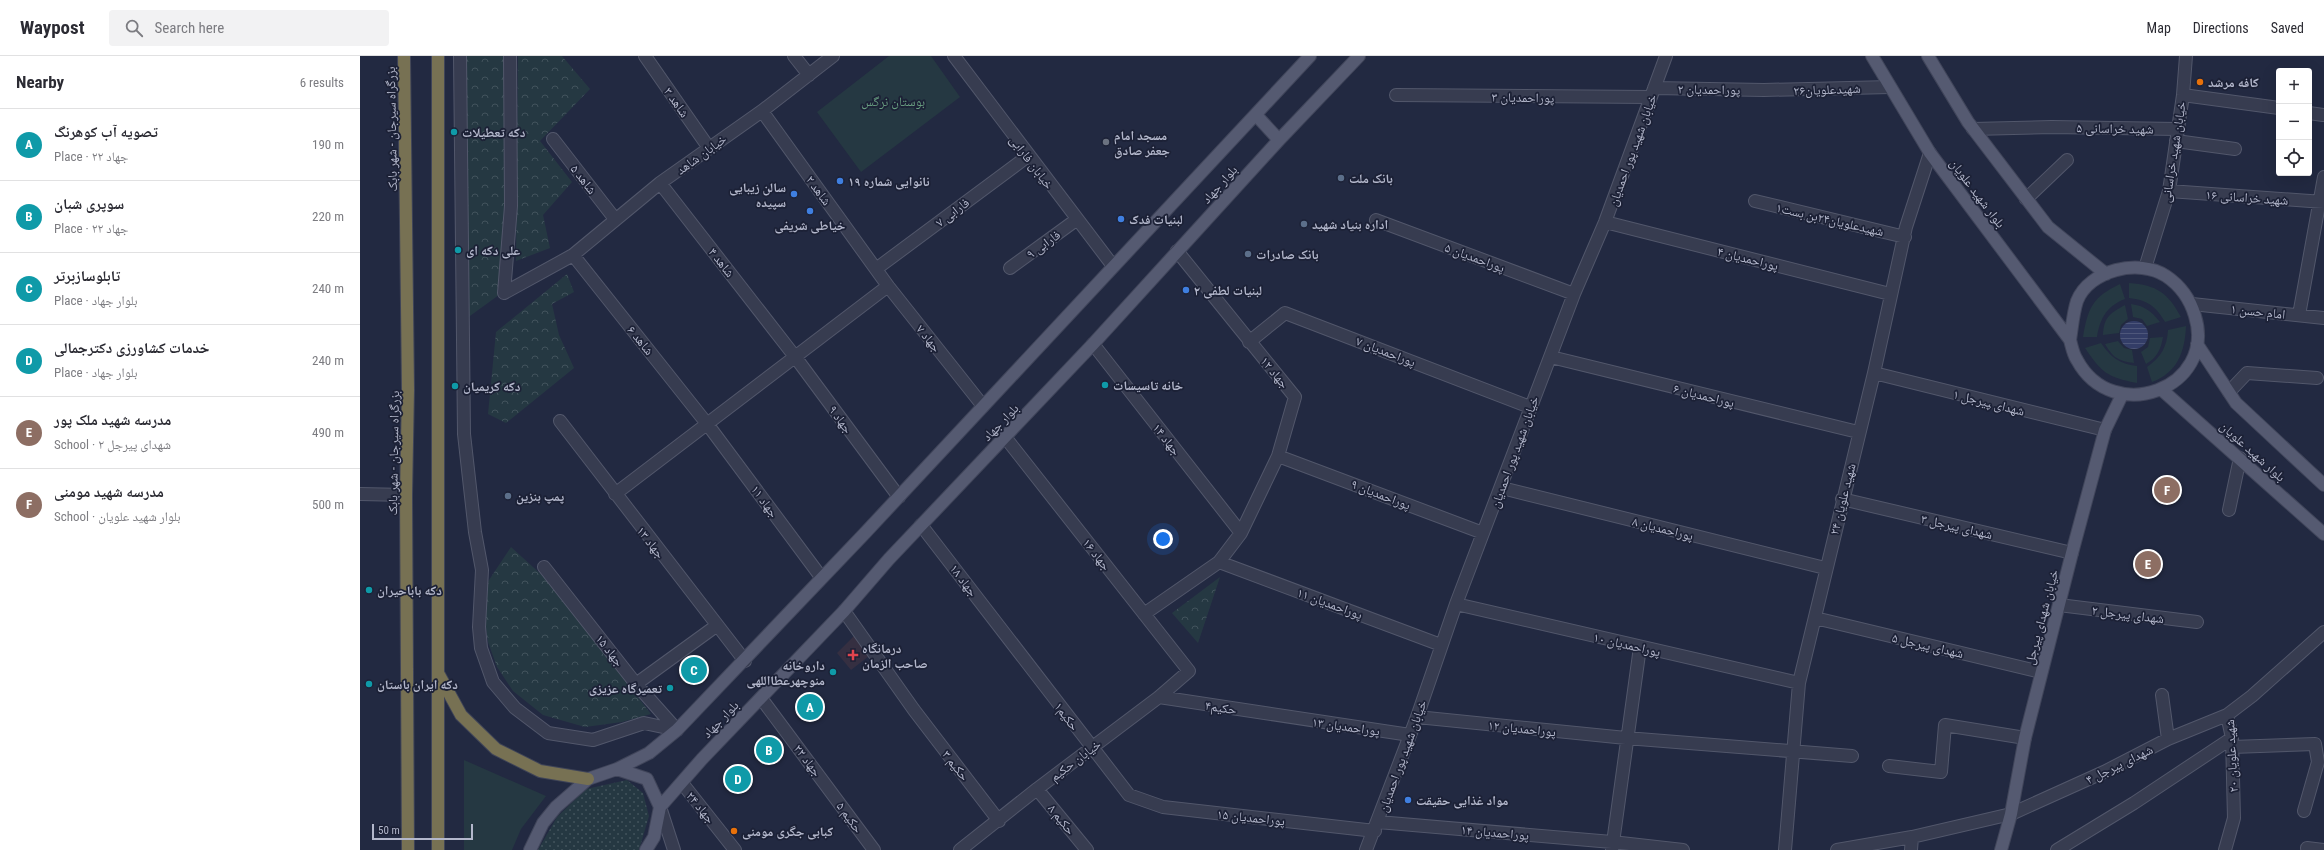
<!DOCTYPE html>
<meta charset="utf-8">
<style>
:root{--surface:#fff;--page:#f2f2f3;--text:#2b2b33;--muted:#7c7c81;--line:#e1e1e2;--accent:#0f766e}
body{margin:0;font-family:"Roboto Condensed","Noto Naskh Arabic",sans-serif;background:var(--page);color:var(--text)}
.controls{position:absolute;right:12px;top:12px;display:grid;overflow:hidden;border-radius:4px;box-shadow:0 4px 16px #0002}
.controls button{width:36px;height:36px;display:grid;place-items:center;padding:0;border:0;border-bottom:1px solid var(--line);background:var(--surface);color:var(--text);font:20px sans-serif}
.scale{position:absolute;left:12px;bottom:10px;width:101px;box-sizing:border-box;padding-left:4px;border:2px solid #b3b7cb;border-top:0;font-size:11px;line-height:14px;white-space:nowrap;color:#b3b7cb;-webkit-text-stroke:3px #1c2136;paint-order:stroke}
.you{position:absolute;left:803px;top:483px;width:14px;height:14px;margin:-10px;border:3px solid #fff;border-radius:50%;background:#1a73e8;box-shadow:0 0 0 6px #1a73e833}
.badge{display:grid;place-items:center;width:26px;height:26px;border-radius:50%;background:var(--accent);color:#fff;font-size:13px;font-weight:700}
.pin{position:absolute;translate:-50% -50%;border:2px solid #fff;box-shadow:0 1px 4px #0006}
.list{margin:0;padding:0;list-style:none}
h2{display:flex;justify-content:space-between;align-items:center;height:52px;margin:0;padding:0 16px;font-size:17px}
h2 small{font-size:13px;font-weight:400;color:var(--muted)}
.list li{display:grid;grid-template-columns:26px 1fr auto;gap:12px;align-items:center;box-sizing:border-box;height:72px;padding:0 16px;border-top:1px solid var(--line)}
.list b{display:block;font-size:15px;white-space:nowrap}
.list p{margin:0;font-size:13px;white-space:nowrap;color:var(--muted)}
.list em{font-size:13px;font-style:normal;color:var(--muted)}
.icon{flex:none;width:22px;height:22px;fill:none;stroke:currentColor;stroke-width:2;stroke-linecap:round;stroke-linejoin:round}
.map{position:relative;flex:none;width:1964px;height:794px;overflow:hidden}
header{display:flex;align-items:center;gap:24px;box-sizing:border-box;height:56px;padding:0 20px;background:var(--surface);border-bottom:1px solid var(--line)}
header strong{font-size:19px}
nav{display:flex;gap:22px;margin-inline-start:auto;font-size:14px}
.search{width:280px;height:36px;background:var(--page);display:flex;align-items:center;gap:10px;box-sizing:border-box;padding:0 14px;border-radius:4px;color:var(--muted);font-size:15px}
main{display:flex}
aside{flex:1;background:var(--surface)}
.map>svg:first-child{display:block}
.medical{fill:#352f41}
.grass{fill:url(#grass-dots)}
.forest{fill:url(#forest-crowns)}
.green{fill:#253842}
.water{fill:url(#water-rules)}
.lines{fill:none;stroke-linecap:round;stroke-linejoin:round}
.minor-casing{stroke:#52576b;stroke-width:14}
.major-casing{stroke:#40455a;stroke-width:14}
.highway-casing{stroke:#3f4458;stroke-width:14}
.minor{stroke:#373c50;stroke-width:12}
.major{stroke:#555a71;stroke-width:12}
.highway{stroke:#777153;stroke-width:12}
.food-dot{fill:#e8710a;stroke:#1c2136;stroke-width:1.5}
.culture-dot{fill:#0f9aa8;stroke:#1c2136;stroke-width:1.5}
.worship-dot{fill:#6b7280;stroke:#1c2136;stroke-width:1.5}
.service-dot{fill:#5c6f8a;stroke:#1c2136;stroke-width:1.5}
.shop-dot{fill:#3f7fe0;stroke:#1c2136;stroke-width:1.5}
.health-dot{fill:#e0444e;stroke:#1c2136;stroke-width:1.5}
.labels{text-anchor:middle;stroke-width:3.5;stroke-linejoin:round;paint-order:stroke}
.poi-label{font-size:13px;font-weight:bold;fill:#b3b7cb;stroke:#1c2136;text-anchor:start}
.street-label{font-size:13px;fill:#b3b7cb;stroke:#1c2136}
.park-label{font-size:13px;fill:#689e80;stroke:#1c2136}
</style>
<header>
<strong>Waypost</strong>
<div class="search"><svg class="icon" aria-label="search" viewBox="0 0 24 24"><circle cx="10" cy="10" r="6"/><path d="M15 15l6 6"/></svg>Search here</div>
<nav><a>Map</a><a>Directions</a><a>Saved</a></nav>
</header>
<main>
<aside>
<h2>Nearby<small>6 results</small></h2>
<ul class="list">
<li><span class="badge" style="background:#0f9aa8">A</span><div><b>تصویه آب کوهرنگ</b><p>Place · جهاد ۲۲</p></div><em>190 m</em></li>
<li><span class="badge" style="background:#0f9aa8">B</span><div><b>سوپری شبان</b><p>Place · جهاد ۲۲</p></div><em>220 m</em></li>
<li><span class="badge" style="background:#0f9aa8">C</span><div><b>تابلوسازبرتر</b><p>Place · بلوار جهاد</p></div><em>240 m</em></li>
<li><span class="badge" style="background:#0f9aa8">D</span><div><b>خدمات کشاورزی دکترجمالی</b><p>Place · بلوار جهاد</p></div><em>240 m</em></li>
<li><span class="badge" style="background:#8d6e63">E</span><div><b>مدرسه شهید ملک پور</b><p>School · شهدای پیرجل ۲</p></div><em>490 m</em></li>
<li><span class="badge" style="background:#8d6e63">F</span><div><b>مدرسه شهید مومنی</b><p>School · بلوار شهید علویان</p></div><em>500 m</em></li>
</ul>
</aside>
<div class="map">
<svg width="1964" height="794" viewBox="0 0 1964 794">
<defs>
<pattern id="grass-dots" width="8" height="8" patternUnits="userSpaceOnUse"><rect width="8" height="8" fill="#253842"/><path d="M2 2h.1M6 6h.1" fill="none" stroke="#42535c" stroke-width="1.8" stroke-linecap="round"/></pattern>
<pattern id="forest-crowns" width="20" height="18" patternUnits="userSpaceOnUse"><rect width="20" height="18" fill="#253842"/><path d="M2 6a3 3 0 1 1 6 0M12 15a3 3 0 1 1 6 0" fill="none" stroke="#42535c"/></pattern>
<pattern id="water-rules" width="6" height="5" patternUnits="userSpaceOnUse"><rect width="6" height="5" fill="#333d67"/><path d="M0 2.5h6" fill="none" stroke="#4e577b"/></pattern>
</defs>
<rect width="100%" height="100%" fill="#222941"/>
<path class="medical" d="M494,580L509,600L491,614L477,597Z"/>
<path class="grass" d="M267,724L283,737L289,760L279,794H178L197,761L226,733Z"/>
<path class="forest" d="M100,0H149L143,236L103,265Z
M158,0H202L230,33L180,85L212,126L183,159L190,192L156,205Z
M207,218L214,236L192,248L199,279L214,312L146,367L128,358L136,276Z
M151,491L184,521L291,658L262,666L225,671L183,659L153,635L137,611L128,586L124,558L127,527Z
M860,521L838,587L812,557Z"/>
<path class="green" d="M529,0H571L600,41L501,116L457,56Z
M1769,227C1797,229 1808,237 1821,261L1805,266C1796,250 1787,244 1769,242Z
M1760,228L1765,243C1747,250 1740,262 1737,281H1723C1728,251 1733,241 1760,228Z
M1771,248C1785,250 1791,255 1800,266L1787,270L1782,263L1773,261Z
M1765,249L1768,263L1761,269L1759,277L1743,279C1744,261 1749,258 1765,249Z
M1826,270C1825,296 1817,317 1792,326L1787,311C1801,301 1807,291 1808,274Z
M1803,281C1801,293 1797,302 1786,308L1781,296L1788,291L1790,282Z
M1758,285L1764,292L1772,294L1774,307C1759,305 1753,302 1745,288Z
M1741,287C1751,301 1759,308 1777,310V327C1747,321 1742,317 1725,292Z
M104,704L186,740L161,773L152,794H104Z"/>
<path class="water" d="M1760 279a14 14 0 1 1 28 0a14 14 0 1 1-28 0Z"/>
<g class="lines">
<defs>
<path id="minor" d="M100,0L104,378L115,476L122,514L119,571L121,592L133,626L155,652L188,677L233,684L284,667L317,674
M150,0L151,150L144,237L213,199L300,127L402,55L473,0
M285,0L349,92
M434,0L449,19
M594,0L753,210
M1294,32L1404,34L1530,31
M1036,39L1290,41
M1823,39L1919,52
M402,55L528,230L623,350
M1949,57L1963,59
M1613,73L1692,71L1817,73
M193,83L255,163
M1816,85L1875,93
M300,127L436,302L539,441
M1809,135L1964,146
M1666,143L1707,104
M1395,145L1545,181
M1016,164L1214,238
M1245,166L1530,238
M213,199L348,369L461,521
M650,212L716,164
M1785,212L1809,135L1823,39L1826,0
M516,213L668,100
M1832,248L1964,262
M1939,259L1964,121
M889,286L925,257L1170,351
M733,288L881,477
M1191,301L1498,376
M1514,317L1745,374
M1869,336L1887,317L1957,322
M200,365L385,605
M918,400L1123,477
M1142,432L1465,512
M0,438L46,439
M255,438L528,230
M1482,443L1712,497
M1869,454L1880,402
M561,469L769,739L803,751L1015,775
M859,506L1081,589
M184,511L276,628L317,674
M1096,548L1439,627
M1699,549L1837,566
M484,555L554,654L639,765
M784,558L859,506L881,477L918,400L935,341L817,195
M1455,562L1681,616
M276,628L356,570
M1802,639L1808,683
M799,641L1050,679
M401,642L514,794
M1057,661L1266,682L1492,700
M1872,691L1955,688L1958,706L1944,755
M1529,710L1581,716L1585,669L1665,682
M322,727L375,794
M677,733L727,794
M300,751L314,794
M1018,766L1252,786L1323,794
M1947,792L1964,794
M600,794L677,733L799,641L829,615L645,381
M1006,794L1057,661L1096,548L1214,238L1245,166L1306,0
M1252,794L1280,591
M1425,794L1439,627L1514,317L1546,171L1570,97
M1477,794L1552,781L1651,758L1744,716L1808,683L1867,659
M1551,794L1552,781
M1697,794L1774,747L1872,682
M1865,794L1874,762L1872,682L1867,659L1892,640L1964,576"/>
<path id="major" d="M1512,0L1570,97L1710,284C1712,291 1713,298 1717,304C1753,371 1857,332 1835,260C1830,243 1821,230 1806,220C1779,202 1729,214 1717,245C1713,257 1712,272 1710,284
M1568,0L1608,66L1688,171L1746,218
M896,59L919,84
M1837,288L1876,347L1964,429
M1802,334L1964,478
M257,713L289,697L317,674L505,477L950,0
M300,751L342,703L484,555L529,503L733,288L919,84L999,0
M170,794L183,767L196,751L228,723L257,713L287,723L300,751L294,781L286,794
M1641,794L1651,758L1665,682L1712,497L1745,374L1762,339"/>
<path id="highway" d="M44,0L48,334L46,439L48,794
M78,617L101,659L136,693L180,715L228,723
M78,794V0"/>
</defs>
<use href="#minor" class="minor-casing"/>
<use href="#major" class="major-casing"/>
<use href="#highway" class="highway-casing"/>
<use href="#minor" class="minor"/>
<use href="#major" class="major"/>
<use href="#highway" class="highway"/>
</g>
<g class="food-dot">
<circle cx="1840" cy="26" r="4"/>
<circle cx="374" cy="775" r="4"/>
</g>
<g class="culture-dot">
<circle cx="94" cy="76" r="4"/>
<circle cx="98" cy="194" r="4"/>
<circle cx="745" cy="329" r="4"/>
<circle cx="95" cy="330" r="4"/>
<circle cx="9" cy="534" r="4"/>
<circle cx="473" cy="616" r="4"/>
<circle cx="9" cy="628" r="4"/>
<circle cx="310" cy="632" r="4"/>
</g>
<circle class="worship-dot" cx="746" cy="86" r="4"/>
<g class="service-dot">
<circle cx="981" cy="122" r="4"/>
<circle cx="944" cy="168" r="4"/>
<circle cx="888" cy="198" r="4"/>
<circle cx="148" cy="440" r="4"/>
</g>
<g class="shop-dot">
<circle cx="480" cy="125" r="4"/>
<circle cx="434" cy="138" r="4"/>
<circle cx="450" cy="155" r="4"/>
<circle cx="761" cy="163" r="4"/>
<circle cx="826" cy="234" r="4"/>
<circle cx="1048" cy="744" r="4"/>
</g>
<path class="health-dot" d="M491 593h4v4h4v4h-4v4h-4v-4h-4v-4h4z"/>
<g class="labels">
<g class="poi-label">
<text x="1848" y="31">کافه مرشد</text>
<text x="102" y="81">دکه تعطیلات</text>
<text x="754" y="84">مسجد امام<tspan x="754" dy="15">جعفر صادق</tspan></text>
<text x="989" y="127">بانک ملت</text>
<text x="488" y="130">نانوایی شماره ۱۹</text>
<text x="426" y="136" text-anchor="end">سالن زیبایی<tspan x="426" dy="15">سپیده</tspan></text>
<text x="769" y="168">لبنیات فدک</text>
<text x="952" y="173">اداره بنیاد شهید</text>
<text x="450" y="174" text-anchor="middle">خیاطی شریفی</text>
<text x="106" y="199">علی دکه ای</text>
<text x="896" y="203">بانک صادرات</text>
<text x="834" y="239">لبنیات لطفی ۲</text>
<text x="753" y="334">خانه تاسیسات</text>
<text x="103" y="335">دکه کریمیان</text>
<text x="156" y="445">پمپ بنزین</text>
<text x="17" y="539">دکه باباحیران</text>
<text x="502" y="597">درمانگاه<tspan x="502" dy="15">صاحب الزمان</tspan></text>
<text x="465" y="614" text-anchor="end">داروخانه<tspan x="465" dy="15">منوچهرعطااللهی</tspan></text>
<text x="17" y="633">دکه ایران باستان</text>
<text x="302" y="637" text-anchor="end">تعمیرگاه عزیزی</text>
<text x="1056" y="749">مواد غذایی حقیقت</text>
<text x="382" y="780">کبابی جگری مومنی</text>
</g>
<g class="street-label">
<text transform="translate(1349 33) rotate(1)" y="5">پوراحمدیان ۲</text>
<text transform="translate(1467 33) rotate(-2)" y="5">شهیدعلویان۲۶</text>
<text transform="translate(1163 41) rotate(1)" y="5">پوراحمدیان ۳</text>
<text transform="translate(317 46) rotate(55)" y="5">شاهد ۳</text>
<text transform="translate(1755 72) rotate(1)" y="5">شهید خراسانی ۵</text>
<text transform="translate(31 73) rotate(-91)" y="5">بزرگراه سیرجان - شهر بابک</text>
<text transform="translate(1272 94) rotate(-70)" y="5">خیابان شهید پور احمدیان</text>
<text transform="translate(1813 96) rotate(-81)" y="5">خیابان شهید خراسانی</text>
<text transform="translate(341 98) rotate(-36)" y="5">خیابان شاهد</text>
<text transform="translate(672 106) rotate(53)" y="5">خیابان فارابی</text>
<text transform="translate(224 123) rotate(52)" y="5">شاهد ۵</text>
<text transform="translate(859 128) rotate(-48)" y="5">بلوار جهاد</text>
<text transform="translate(459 134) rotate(54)" y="5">شاهد ۲</text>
<text transform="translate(1618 137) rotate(53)" y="5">بلوار شهید علویان</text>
<text transform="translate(1887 141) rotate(4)" y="5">شهید خراسانی ۱۶</text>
<text transform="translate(592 156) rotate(-37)" y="5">فارابی ۷</text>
<text transform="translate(1470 163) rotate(13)" y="5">شهیدعلویان۲۴بن بست۱</text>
<text transform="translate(683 188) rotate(-36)" y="5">فارابی ۹</text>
<text transform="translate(1115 201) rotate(20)" y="5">پوراحمدیان ۵</text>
<text transform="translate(1388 202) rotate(14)" y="5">پوراحمدیان ۴</text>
<text transform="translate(362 206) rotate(52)" y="5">شاهد ۴</text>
<text transform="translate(1898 255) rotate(6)" y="5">امام حسن ۱</text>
<text transform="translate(569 282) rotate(51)" y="5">جهاد ۷</text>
<text transform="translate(281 284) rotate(51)" y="5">شاهد ۶</text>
<text transform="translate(1026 295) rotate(21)" y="5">پوراحمدیان ۷</text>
<text transform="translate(915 316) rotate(50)" y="5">جهاد ۱۲</text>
<text transform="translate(1344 339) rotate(14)" y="5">پوراحمدیان ۶</text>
<text transform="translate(1629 346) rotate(14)" y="5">شهدای ‍‍‍‍‍‍پیرجل ۱</text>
<text transform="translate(481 363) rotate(54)" y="5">جهاد ۹</text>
<text transform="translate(640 366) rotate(-46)" y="5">بلوار جهاد</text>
<text transform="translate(807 383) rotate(52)" y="5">جهاد ۱۴</text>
<text transform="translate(1893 395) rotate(42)" y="5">بلوار شهید علویان</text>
<text transform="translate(1154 396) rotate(-70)" y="5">خیابان شهید پور احمدیان</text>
<text transform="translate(33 397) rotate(-89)" y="5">بزرگراه سیرجان - شهر بابک</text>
<text transform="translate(1021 438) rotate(21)" y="5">پوراحمدیان ۹</text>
<text transform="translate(1482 443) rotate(-76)" y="5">شهید علویان ۲۴</text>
<text transform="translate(405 445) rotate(54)" y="5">جهاد ۱۱</text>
<text transform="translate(1597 470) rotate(13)" y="5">شهدای پیرجل ۳</text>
<text transform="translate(1303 472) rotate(14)" y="5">پوراحمدیان ۸</text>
<text transform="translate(291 486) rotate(52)" y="5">جهاد ۱۳</text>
<text transform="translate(737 498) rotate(52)" y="5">جهاد ۱۶</text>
<text transform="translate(604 524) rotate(53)" y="5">جهاد ۱۸</text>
<text transform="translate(970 547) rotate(20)" y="5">پوراحمدیان ۱۱</text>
<text transform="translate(1768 558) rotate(7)" y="5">شهدای پیرجل ۲</text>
<text transform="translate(1681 561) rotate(-75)" y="5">خیابان شهدای پیرجل</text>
<text transform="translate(1267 588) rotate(13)" y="5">پوراحمدیان ۱۰</text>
<text transform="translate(1568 589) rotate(13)" y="5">شهدای پیرجل ۵</text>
<text transform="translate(250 594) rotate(52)" y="5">جهاد ۱۵</text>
<text transform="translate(861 651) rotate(9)" y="5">حکیم۴</text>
<text transform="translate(707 660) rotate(53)" y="5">حکیم۱</text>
<text transform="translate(360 663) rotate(-46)" y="5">بلوار جهاد</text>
<text transform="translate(986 670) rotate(8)" y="5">پوراحمدیان ۱۳</text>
<text transform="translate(1162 672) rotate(6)" y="5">پوراحمدیان ۱۲</text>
<text transform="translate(1042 700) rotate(-70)" y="5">خیابان شهید پور احمدیان</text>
<text transform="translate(1871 700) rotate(-93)" y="5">شهید علویان ۲۰</text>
<text transform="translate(448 704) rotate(53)" y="5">جهاد ۲۲</text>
<text transform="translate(715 704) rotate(-37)" y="5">خیابان حکیم</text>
<text transform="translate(1759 708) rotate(-26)" y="5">شهدای پیرجل ۴</text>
<text transform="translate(596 709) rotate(52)" y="5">حکیم ۳</text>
<text transform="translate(341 751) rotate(51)" y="5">جهاد ۲۴</text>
<text transform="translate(490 761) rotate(54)" y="5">حکیم ۵</text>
<text transform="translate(891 761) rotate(6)" y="5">پوراحمدیان ۱۵</text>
<text transform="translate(702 763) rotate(51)" y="5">حکیم ۸</text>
<text transform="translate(1135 776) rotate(5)" y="5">پوراحمدیان ۱۴</text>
</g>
<g class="park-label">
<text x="533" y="50">بوستان نرگس</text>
</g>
</g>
</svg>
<div class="controls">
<button>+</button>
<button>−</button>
<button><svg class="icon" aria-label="locate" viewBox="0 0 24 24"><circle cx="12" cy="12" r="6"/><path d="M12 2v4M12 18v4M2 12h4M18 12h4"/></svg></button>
</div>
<div class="scale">50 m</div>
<div class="you"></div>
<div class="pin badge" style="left:450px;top:651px;background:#0f9aa8">A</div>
<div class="pin badge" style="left:409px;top:694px;background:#0f9aa8">B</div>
<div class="pin badge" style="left:334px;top:614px;background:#0f9aa8">C</div>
<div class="pin badge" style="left:378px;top:723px;background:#0f9aa8">D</div>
<div class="pin badge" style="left:1788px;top:508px;background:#8d6e63">E</div>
<div class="pin badge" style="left:1807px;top:434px;background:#8d6e63">F</div>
</div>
</main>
